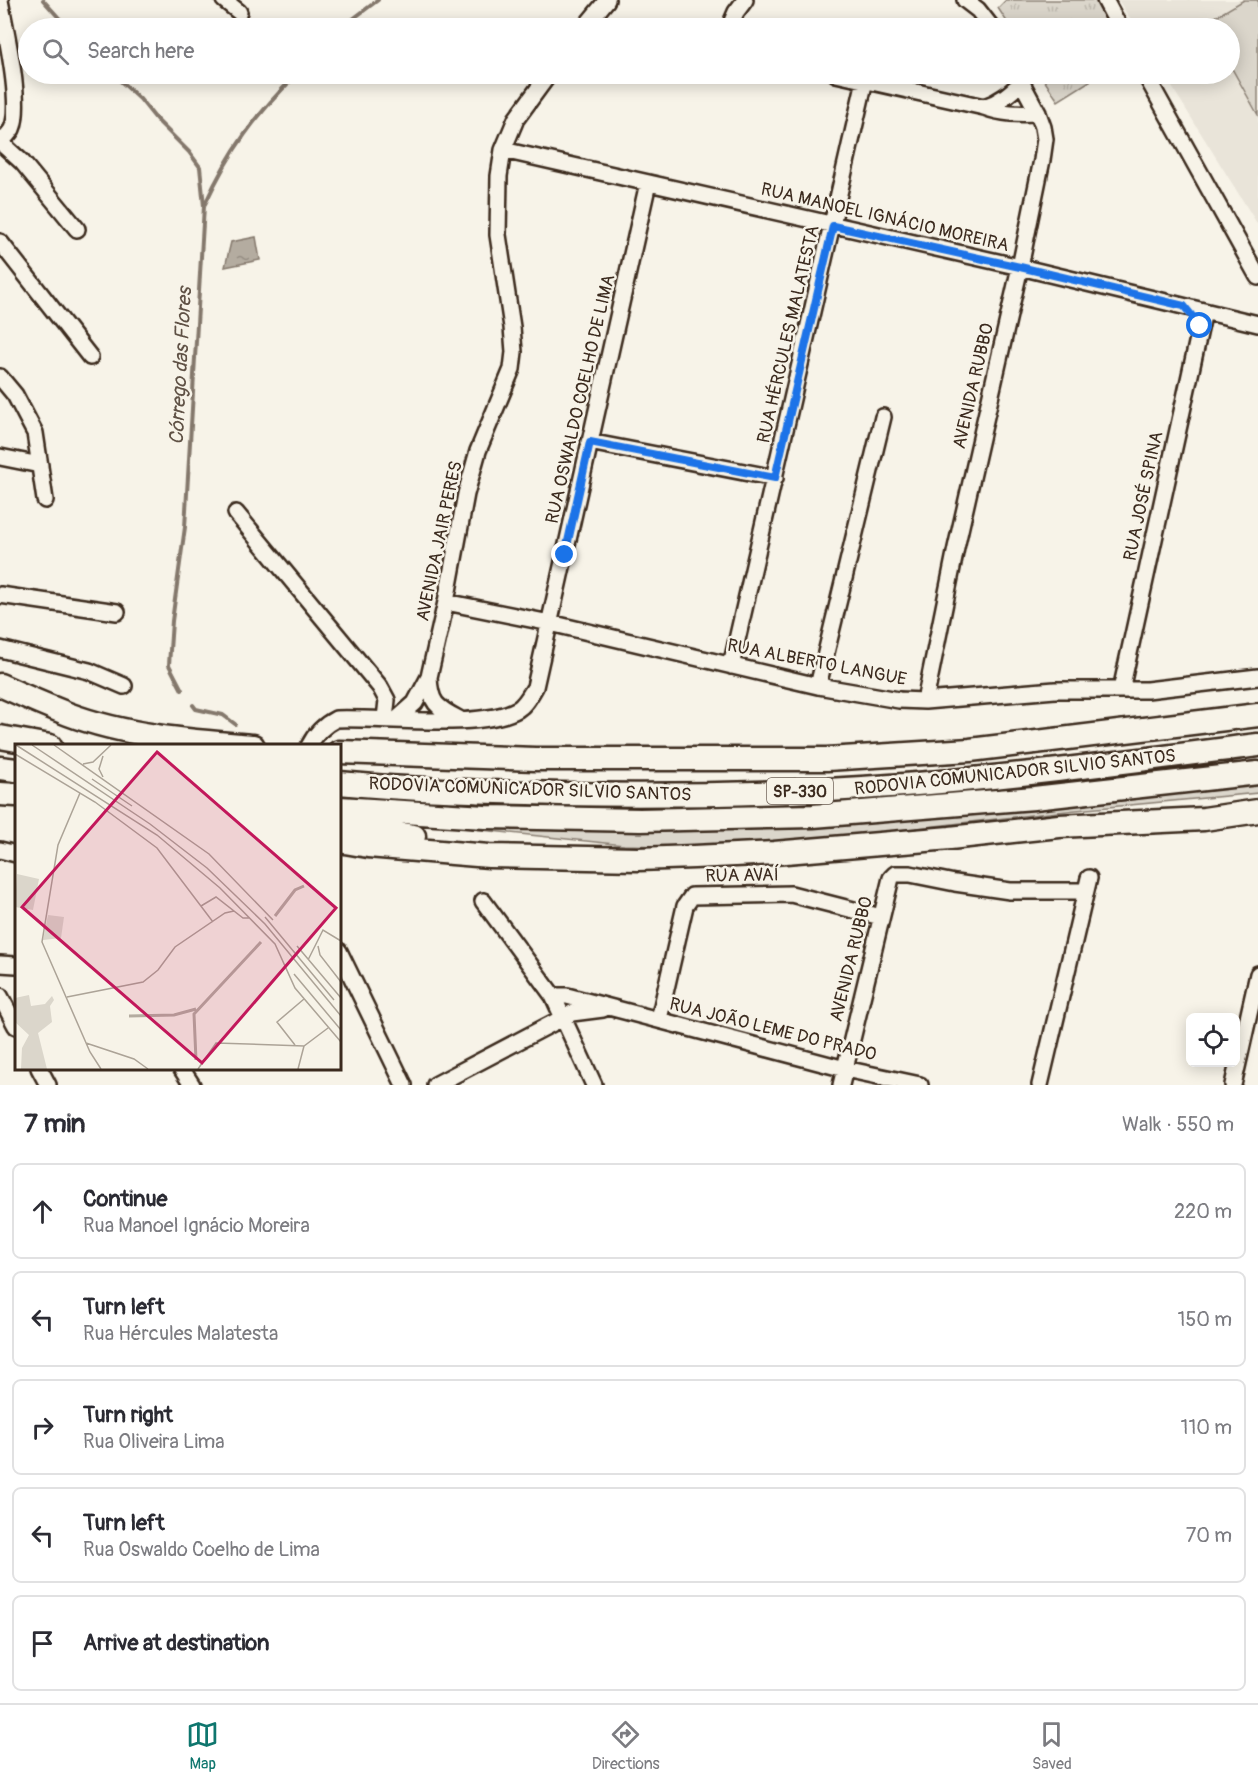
<!DOCTYPE html>
<meta charset="utf-8">
<style>
:root{--surface:#fff;--page:#f7f7f7;--text:#2b2b33;--muted:#7c7c81;--line:#e1e1e2;--accent:#0f766e}
body{margin:0;font-family:Pangolin,sans-serif;background:var(--page);color:var(--text)}
.controls{position:absolute;right:18px;bottom:18px;display:grid;overflow:hidden;border-radius:9px;box-shadow:0 3px 15px #0003}
.controls button{width:54px;height:54px;display:grid;place-items:center;padding:0;border:0;border-bottom:2px solid var(--line);background:var(--surface);color:var(--text);font:30px sans-serif}
.stop{position:absolute;width:18px;height:18px;margin:-14px;border:4px solid #1a73e8;border-radius:50%;background:#fff}
.stop.end{background:#1a73e8;border-color:#fff;box-shadow:0 2px 6px #0008}
.list{margin:0;padding:0;list-style:none}
h2{display:flex;justify-content:space-between;align-items:center;height:78px;margin:0;padding:0 24px;font-size:26px}
h2 small{font-size:20px;font-weight:400;color:var(--muted)}
.list li{display:grid;grid-template-columns:39px 1fr auto;gap:18px;align-items:center;box-sizing:border-box;height:96px;margin:0 12px 12px;padding:0 12px;border:2px solid var(--line);border-radius:9px}
.list b{display:block;font-size:22px;white-space:nowrap}
.list p{margin:0;font-size:20px;white-space:nowrap;color:var(--muted)}
.list em{font-size:20px;font-style:normal;color:var(--muted)}
.icon{flex:none;width:33px;height:33px;fill:none;stroke:currentColor;stroke-width:2;stroke-linecap:round;stroke-linejoin:round}
.map{position:relative;flex:none;width:1258px;height:1085px;overflow:hidden}
.search{position:absolute;background:var(--surface);box-shadow:0 3px 15px #0003;left:18px;right:18px;top:18px;height:66px;display:flex;align-items:center;gap:15px;box-sizing:border-box;padding:0 21px;border-radius:33px;color:var(--muted);font-size:22px}
.sheet{height:618px;background:var(--surface)}
nav{display:flex;justify-content:space-around;align-items:center;box-sizing:border-box;height:84px;border-top:2px solid var(--line);background:var(--surface);font-size:16px;color:var(--muted)}
nav a{display:grid;justify-items:center;gap:3px}
nav .on{color:var(--accent)}
.map>svg:first-child{display:block}
.built{fill:#e9e4d9}
.green{fill:#dbd6cb;stroke:#8b8074;stroke-width:1.5}
.park{fill:url(#park-tufts);stroke:#8b8074;stroke-width:1.5}
.water{fill:url(#water-ripples);stroke:#84786c;stroke-width:1.5}
.lines{fill:none;stroke-linecap:round;stroke-linejoin:round}
.stream{stroke:#84786c;stroke-width:4}
.minor-casing{stroke:#3b2a1e;stroke-width:20}
.highway-casing{stroke:#3b2a1e;stroke-width:27}
.minor{stroke:#f7f3e8;stroke-width:15}
.highway{stroke:#f7f3e8;stroke-width:22}
.route{stroke:#1a73e8;stroke-width:8}
.labels{text-anchor:middle;stroke-width:5;stroke-linejoin:round;paint-order:stroke}
.shield{fill:#f7f3e8;stroke:#73665b;stroke-width:1.5}
.shield-label{font-size:16px;font-weight:bold;fill:#3b2a1e}
.street-label{font-size:18px;fill:#3b2a1e;stroke:#f7f3e8}
.water-label{font-size:20px;font-style:italic;fill:#5f5145;stroke:#f7f3e8}
.inset-river{fill:none;stroke:#b4aca0;stroke-width:3}
.inset-road{fill:none;stroke:#aca397;stroke-width:1.5}
.view{fill:#c2185b;fill-opacity:0.15;stroke:#c2185b;stroke-width:3}
.inset-edge{fill:none;stroke:#3b2a1e;stroke-width:3}
</style>
<div class="map">
<svg width="1258" height="1085" viewBox="0 0 1258 1085">
<defs>
<pattern id="park-tufts" width="24" height="20" patternUnits="userSpaceOnUse" patternTransform="scale(1.5)"><rect width="24" height="20" fill="#dbd6cb"/><path d="M3 7l-1-3M5 7V3M7 7l1-3M15 17l-1-3M17 17v-4M19 17l1-3" fill="none" stroke="#bdb8ae"/></pattern>
<pattern id="water-ripples" width="26" height="14" patternUnits="userSpaceOnUse" patternTransform="scale(1.5)"><rect width="26" height="14" fill="#b4aca0"/><path d="M2 4q2-2 4 0t4 0M15 11q2-2 4 0t4 0" fill="none" stroke="#948c82"/></pattern>
</defs>
<rect width="100%" height="100%" fill="#f7f3e8"/>
<filter id="ink" filterUnits="userSpaceOnUse"><feTurbulence type="fractalNoise" baseFrequency=".0167" numOctaves="2"/><feDisplacementMap in="SourceGraphic" scale="12" xChannelSelector="R" yChannelSelector="G"/><feConvolveMatrix kernelMatrix="1 2 1 2 8 2 1 2 1" color-interpolation-filters="sRGB"/></filter>
<g filter="url(#ink)">
<path class="built" d="M1118,0H1258V225L1164,74H1230V28H1136Z"/>
<path class="green" d="M1244,0H1258V115L1230,65V28H1208L1205,23Z
M1258,777V793L1076,810L820,839L737,844L662,846L624,845L433,825L444,821L530,826Z"/>
<path class="park" d="M1006,0H1096L1112,28H1011L998,8Z
M1040,74H1101L1058,101Z"/>
<path class="water" d="M256,237L260,260L225,267L231,242Z"/>
<g class="lines">
<path class="stream" d="M43,0L68,28
M341,28L378,0
M113,74L140,99L156,119L189,152L200,167L204,206L185,527L172,621L169,665L182,690
M205,204C230,150 255,116 297,74
M193,705L196,709L223,715L235,724"/>
<defs>
<path id="minor" d="M224,0L239,12
M965,0L978,10L992,28
M1105,0L1120,28
M584,28L607,0
M729,28L736,12L745,0
M836,74L984,107C1002,114 1019,114 1038,113
M1145,74L1258,277
M984,107C1000,102 1010,93 1022,82
M0,142L22,162L77,229
M0,143C4,139 9,134 12,129C23,104 5,29 0,0
M503,150L1020,267L1258,324
M0,242L90,357
M0,377L15,395L35,433L45,500
M589,442L775,478
M0,457L40,465
M236,513L380,687L387,700L385,719
M0,595L117,612
M446,602L550,623L818,686L899,700L925,701L1055,690H1147L1258,677
M0,649L89,671L124,686
M731,666L865,80
M429,677C430,703 436,707 459,719
M818,686L883,417
M1121,690L1204,311
M925,701L956,548L1020,267L1042,160L1045,139L1043,127L1038,113L1017,74
M397,719L415,703L429,677L446,602L466,494L478,451L512,369L514,352L512,327L498,235L499,176L503,150L516,119L549,74
M309,746C315,734 324,725 336,719C381,717 482,730 518,709C526,704 530,695 535,687L648,183
M0,850L16,854
M483,901L553,996L594,1085
M339,951L404,1085
M0,964L16,965
M0,996L16,1026
M553,996H567L845,1069L920,1085
M659,1019L685,906L692,896L791,894L881,917
M39,1068L48,1085
M181,1068L192,1085
M435,1085L572,1013L603,1009
M841,1085L891,878L895,874H910L955,883L1010,891H1085
M1040,1085L1089,878
M1233,1085L1258,974"/>
<path id="highway" d="M0,685C22,695 45,705 68,714C126,736 192,741 253,746
M0,737L50,746
M339,752L535,759H827L970,750L1258,715
M0,768L16,770
M339,783C413,790 487,792 561,794C675,796 790,794 904,785C1022,776 1140,760 1258,745
M0,794L16,795
M339,808L485,817L640,820L813,816L1034,798L1258,773
M339,824L414,836
M339,841L368,846L489,856L638,859L694,857L774,853L950,838L1059,826L1204,819L1258,811"/>
</defs>
<use href="#minor" class="minor-casing"/>
<use href="#highway" class="highway-casing"/>
<use href="#minor" class="minor"/>
<use href="#highway" class="highway"/>
</g>
</g>
<g class="lines" filter="url(#ink)">
<path class="route" d="M565,555L590,442L775,478L833,226L1020,267L1184,306L1200,326"/>
</g>
<g class="labels">
<rect class="shield" x="767" y="778" width="66" height="26" rx="4.5"/>
<g class="shield-label">
<text x="800" y="797">SP-330</text>
</g>
<g class="street-label">
<text transform="translate(885 217) rotate(13)" y="6">RUA MANOEL IGNÁCIO MOREIRA</text>
<text transform="translate(788 334) rotate(-77)" y="6">RUA HÉRCULES MALATESTA</text>
<text transform="translate(973 386) rotate(-77)" y="6">AVENIDA RUBBO</text>
<text transform="translate(580 399) rotate(-77)" y="6">RUA OSWALDO COELHO DE LIMA</text>
<text transform="translate(1143 496) rotate(-78)" y="6">RUA JOSÉ SPINA</text>
<text transform="translate(439 541) rotate(-78)" y="6">AVENIDA JAIR PERES</text>
<text transform="translate(817 662) rotate(11)" y="6">RUA ALBERTO LANGUE</text>
<text transform="translate(1015 772) rotate(-6)" y="6">RODOVIA COMUNICADOR SILVIO SANTOS</text>
<text transform="translate(530 789) rotate(2)" y="6">RODOVIA COMUNICADOR SILVIO SANTOS</text>
<text transform="translate(742 875) rotate(-1)" y="6">RUA AVAÍ</text>
<text transform="translate(851 959) rotate(-76)" y="6">AVENIDA RUBBO</text>
<text transform="translate(773 1029) rotate(14)" y="6">RUA JOÃO LEME DO PRADO</text>
</g>
<g class="water-label">
<text transform="translate(180 366) rotate(-87)" y="7">Córrego das Flores</text>
</g>
</g>
<g transform="translate(15 744)">
<rect width="326" height="326" fill="#f7f3e8"/>
<path d="M2,130L24,135L18,166L0,163Z" fill="#dbd6cb"/>
<path d="M14,251L16,262L30,260L37,252L39,256L35,262L37,278L23,289L32,325H6L7,304L14,291L0,278V254Z" fill="#dbd6cb"/>
<path d="M33,171L49,173L46,194L28,196Z" fill="#dbd6cb"/>
<path class="inset-river" d="M260,172L280,146L289,142M114,272L159,271L181,265M181,316L179,270L246,198"/>
<path class="inset-road" d="M1,1L142,91L205,144L260,200L280,244L326,298M17,1L135,80L192,124L250,180L326,272M39,1L194,110L258,176M0,10L80,58L142,104L198,178M88,12L84,25L88,33M68,20L78,18L96,1M77,35L117,62M65,49L43,101L27,198L75,308L86,325M186,162L201,153L228,174H235M250,173L319,256M282,202L326,254M303,202L305,211L326,238M293,216L308,186L326,197M279,230L326,286M52,253L128,238L143,226L160,203L210,169L219,167M71,299L119,315L133,325M280,301L262,278L289,255M183,325L201,299L289,302L313,284M283,325L289,302"/>
<path class="view" d="M142,8L321,164L187,319L7,163Z"/>
<rect width="326" height="326" class="inset-edge"/>
</g>
</svg>
<div class="controls">
<button><svg class="icon" aria-label="locate" viewBox="0 0 24 24"><circle cx="12" cy="12" r="6"/><path d="M12 2v4M12 18v4M2 12h4M18 12h4"/></svg></button>
</div>
<div class="stop" style="left:1200px;top:326px"></div>
<div class="stop end" style="left:565px;top:555px"></div>
<div class="search"><svg class="icon" aria-label="search" viewBox="0 0 24 24"><circle cx="10" cy="10" r="6"/><path d="M15 15l6 6"/></svg>Search here</div>
</div>
<section class="sheet">
<h2>7 min<small>Walk · 550 m</small></h2>
<ul class="list">
<li><svg class="icon" aria-label="ahead" viewBox="0 0 24 24"><path d="M12 20V5M6 11l6-6 6 6"/></svg><div><b>Continue</b><p>Rua Manoel Ignácio Moreira</p></div><em>220 m</em></li>
<li><svg class="icon" aria-label="left" viewBox="0 0 24 24"><path d="M17 20v-9H6M10 6l-5 5 5 5"/></svg><div><b>Turn left</b><p>Rua Hércules Malatesta</p></div><em>150 m</em></li>
<li><svg class="icon" aria-label="right" viewBox="0 0 24 24"><path d="M7 20v-9h11M14 6l5 5-5 5"/></svg><div><b>Turn right</b><p>Rua Oliveira Lima</p></div><em>110 m</em></li>
<li><svg class="icon" aria-label="left" viewBox="0 0 24 24"><path d="M17 20v-9H6M10 6l-5 5 5 5"/></svg><div><b>Turn left</b><p>Rua Oswaldo Coelho de Lima</p></div><em>70 m</em></li>
<li><svg class="icon" aria-label="arrive" viewBox="0 0 24 24"><path d="M6 21V4h12l-3 4 3 4H6"/></svg><div><b>Arrive at destination</b></div></li>
</ul>
</section>
<nav>
<a class="on"><svg class="icon" aria-label="map" viewBox="0 0 24 24"><path d="M3 6l6-2 6 2 6-2v14l-6 2-6-2-6 2zM9 4v14M15 6v14"/></svg>Map</a>
<a><svg class="icon" aria-label="directions" viewBox="0 0 24 24"><path d="M12 3l9 9-9 9-9-9zM9 14v-3h6M13 9l2 2-2 2"/></svg>Directions</a>
<a><svg class="icon" aria-label="saved" viewBox="0 0 24 24"><path d="M7 4h10v16l-5-4-5 4z"/></svg>Saved</a>
</nav>
